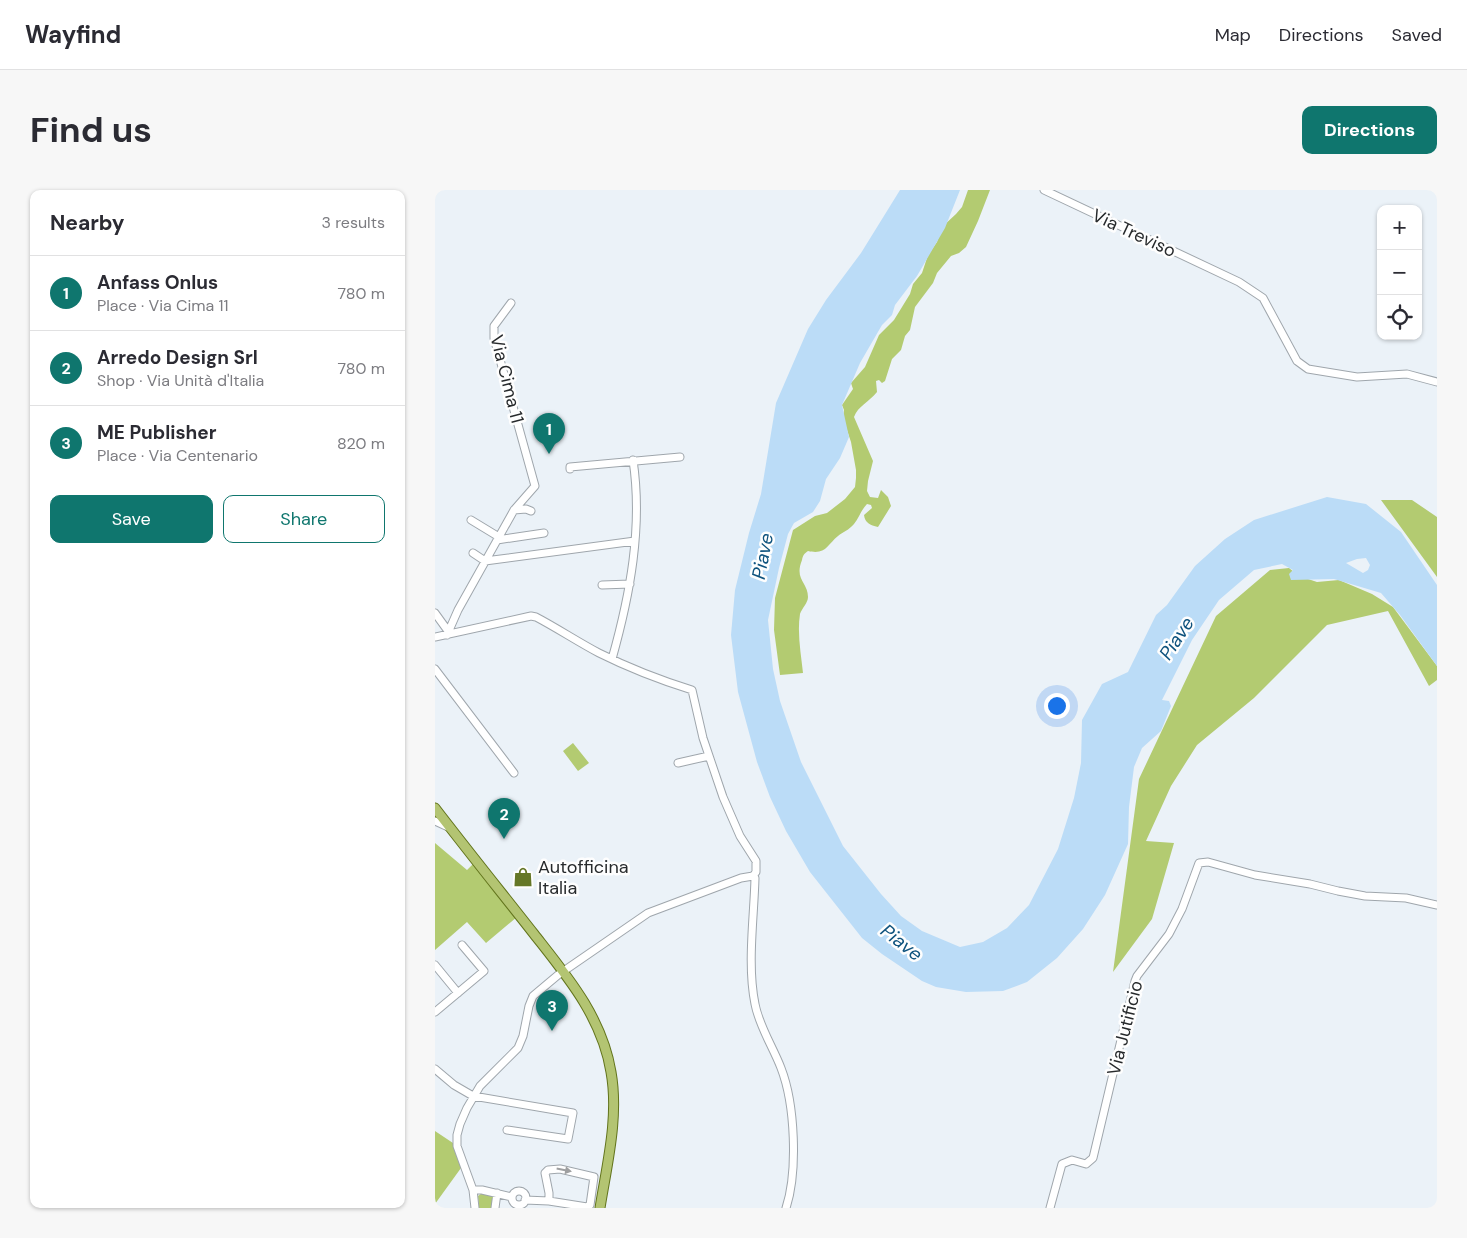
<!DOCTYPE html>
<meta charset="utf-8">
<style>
:root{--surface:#fff;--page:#f7f7f7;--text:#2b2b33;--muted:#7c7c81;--line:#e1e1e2;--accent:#0f766e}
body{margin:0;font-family:"DM Sans",sans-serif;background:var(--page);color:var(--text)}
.controls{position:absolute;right:15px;top:15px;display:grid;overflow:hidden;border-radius:10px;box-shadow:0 1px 4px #0004}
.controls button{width:45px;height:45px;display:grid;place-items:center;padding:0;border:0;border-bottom:1px solid var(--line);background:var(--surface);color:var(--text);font:25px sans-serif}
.you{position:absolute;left:621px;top:515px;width:18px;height:18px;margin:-12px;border:4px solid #fff;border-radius:50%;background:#1a73e8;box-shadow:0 0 0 8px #1a73e833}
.badge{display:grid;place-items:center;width:32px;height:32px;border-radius:50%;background:var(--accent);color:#fff;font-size:16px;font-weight:700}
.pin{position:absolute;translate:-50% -41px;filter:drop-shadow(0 1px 2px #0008)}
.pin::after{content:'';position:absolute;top:26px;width:18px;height:15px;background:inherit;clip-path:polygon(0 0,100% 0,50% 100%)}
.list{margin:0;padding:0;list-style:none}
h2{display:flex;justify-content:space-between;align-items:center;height:65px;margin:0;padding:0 20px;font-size:21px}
h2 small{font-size:16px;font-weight:400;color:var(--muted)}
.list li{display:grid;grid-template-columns:32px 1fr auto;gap:15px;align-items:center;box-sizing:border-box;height:75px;padding:0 20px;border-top:1px solid var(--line)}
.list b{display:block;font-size:19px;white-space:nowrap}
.list p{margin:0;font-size:16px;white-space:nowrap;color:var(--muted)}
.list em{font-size:16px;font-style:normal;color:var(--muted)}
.actions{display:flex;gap:10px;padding:15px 20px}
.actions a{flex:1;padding:11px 0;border:1px solid var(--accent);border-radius:10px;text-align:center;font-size:18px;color:var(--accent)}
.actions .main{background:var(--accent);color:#fff}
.icon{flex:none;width:28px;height:28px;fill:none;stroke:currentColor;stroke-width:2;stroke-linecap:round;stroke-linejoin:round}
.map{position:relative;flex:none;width:1002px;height:1018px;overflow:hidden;border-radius:10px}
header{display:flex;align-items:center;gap:30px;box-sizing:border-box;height:70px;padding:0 25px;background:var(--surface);border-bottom:1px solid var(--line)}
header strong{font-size:24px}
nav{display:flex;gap:28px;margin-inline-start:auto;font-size:18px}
.intro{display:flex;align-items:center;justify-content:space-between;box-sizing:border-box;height:120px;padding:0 30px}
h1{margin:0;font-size:35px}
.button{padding:12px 22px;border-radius:10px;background:var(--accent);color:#fff;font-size:18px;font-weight:700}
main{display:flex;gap:30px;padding:0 30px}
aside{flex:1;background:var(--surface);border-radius:10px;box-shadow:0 1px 4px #0004}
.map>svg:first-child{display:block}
.green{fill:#b3cb71}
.water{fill:#bbdcf7;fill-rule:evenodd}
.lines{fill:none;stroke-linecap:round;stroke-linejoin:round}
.minor-casing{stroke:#9fa6ac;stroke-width:9}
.major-casing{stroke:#62741c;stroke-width:11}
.minor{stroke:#fff;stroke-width:7}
.major{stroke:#b3c472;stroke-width:9}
.oneway{fill:#9e9fa0}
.labels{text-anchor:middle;stroke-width:5;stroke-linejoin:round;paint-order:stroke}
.street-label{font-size:18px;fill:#272a2c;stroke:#fefefe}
.poi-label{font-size:18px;fill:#272a2c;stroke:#fefefe;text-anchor:start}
.water-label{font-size:19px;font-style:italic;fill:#0f537e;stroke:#fefefe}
</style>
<header>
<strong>Wayfind</strong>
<nav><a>Map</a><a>Directions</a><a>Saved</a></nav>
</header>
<div class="intro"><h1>Find us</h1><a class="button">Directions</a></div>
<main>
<aside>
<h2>Nearby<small>3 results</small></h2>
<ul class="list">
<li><span class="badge">1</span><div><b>Anfass Onlus</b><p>Place · Via Cima 11</p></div><em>780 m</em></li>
<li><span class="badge">2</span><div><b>Arredo Design Srl</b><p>Shop · Via Unità d'Italia</p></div><em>780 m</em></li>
<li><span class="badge">3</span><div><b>ME Publisher</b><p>Place · Via Centenario</p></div><em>820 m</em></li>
</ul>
<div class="actions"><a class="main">Save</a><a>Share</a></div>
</aside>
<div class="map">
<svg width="1002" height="1018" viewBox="0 0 1002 1018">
<rect width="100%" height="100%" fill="#ebf2f8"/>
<path class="green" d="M533,0H555L543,31L531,57L524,63L516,66L502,83L498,93L480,117L475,140L470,146L466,160L457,169L450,191L447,193L444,190L441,191L442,202C434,212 423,216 419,227L438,271L433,291L432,301L435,307L443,308L446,300L453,307L456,316L443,337C435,335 430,333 429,325L437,318L436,315L432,314C426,320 424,328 419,334C414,340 408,342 403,346C392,355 391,365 373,361C369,364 368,365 367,370C359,390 373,392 373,407C373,413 367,418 365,424C362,443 366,464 368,483L345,485L339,440L340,408L358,340L380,326L392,323L410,309L420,297L421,288V280L416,252L408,228L409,220L407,215L418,199L416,193L430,177L444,145L459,130L475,104L478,94L487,83L493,65L502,52L507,37L521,24L527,17Z
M946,310H977L1002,327V387Z
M854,378L864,386L882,392L904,390L937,404L958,417L1002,476V490L994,496L953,421L892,435L819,508L762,555L736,596L711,651L739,653L717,729L678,782L704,589L781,426L835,380Z
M138,553L154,573L143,581L128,561Z
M0,653L32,680L39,673L82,727L51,753L32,732L0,760Z
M0,941L18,953L26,978L0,1014Z
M47,1003L60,1006L58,1018H44L43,1006Z"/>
<path class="water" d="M465,0H525L510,38L482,86L460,115L457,125L447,135L425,173L407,215L414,247L405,268L391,289L385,311L378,322L359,333L353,344L344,378L333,430L338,479L345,511L366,572L408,656L446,704L466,726L487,741L525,757L548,752L572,738L594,715L623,659L639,608L646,573L647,530L667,494L693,482L721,425L732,415L760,376L790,349L819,330L892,307L931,314L966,342L1002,395V476L965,425L946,403L899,389L856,390L854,384L858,380L847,374L819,380L784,410L757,450L727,510L734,511L736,516L726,541L707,558L699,577L694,617L693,654L670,705L648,739L622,768L592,792L568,801L531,802L501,797L487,791L447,764L427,748L375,682L351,641L335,607L322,572L303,502L296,445L300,400L314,343L326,304L341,213L373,139L391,110L426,63ZM931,368L935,375L933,380L928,383L911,373L922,369Z"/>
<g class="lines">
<defs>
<path id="minor" d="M609,0L804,92L828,108L862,171L873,179L922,187L972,184L1002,192
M135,279V277L245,267
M79,320L91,319L96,321
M36,330L64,347
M62,350L109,343
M38,363L50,371L200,351
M167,395L195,394
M0,423L13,441
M12,445L23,420L79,320L100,296L59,148V136L76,113
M0,447L96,426L101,427C122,438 143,452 164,463C194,478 225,490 257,500L268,548L288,607L305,646L321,671V682L318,686L306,688L213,723L123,785L98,806L94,816L88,846L83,858L45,896L32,918L25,934L22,945V956L38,1000L40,1018
M177,469C195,405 208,337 198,270
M0,479L79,583
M243,573L274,566
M0,631L13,637
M318,686L320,688C319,728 312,775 320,814C324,836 338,857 346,878C360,914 363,981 351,1018
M0,775L23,803
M0,822L49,781L27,755
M0,879L19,895L38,906L138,923L133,949L72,940
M38,1000H47L77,1007
M77 1008a7 7 0 1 1 14 0a7 7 0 1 1-14 0Z
M90,1010L114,1011L152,1017L155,1015L159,987L125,979L113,980L110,983L114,1003V1011
M60,1018L62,1003
M615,1018L627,974L637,970L651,974L658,968L700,791L702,786L734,744L747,719L764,673L773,672L820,685L875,694L903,701L930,706L971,708L1002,715"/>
<path id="major" d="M0,618C33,661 66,702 99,744C132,786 167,827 176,882C184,927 172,974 165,1018"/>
</defs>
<use href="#minor" class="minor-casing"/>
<use href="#major" class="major-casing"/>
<use href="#minor" class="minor"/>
<use href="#major" class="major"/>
</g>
<defs><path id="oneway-solid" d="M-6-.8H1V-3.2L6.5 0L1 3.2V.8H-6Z" transform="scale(1.25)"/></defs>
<use class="oneway" href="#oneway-solid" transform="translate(129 980) rotate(11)"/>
<defs>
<symbol id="shop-bare" viewBox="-9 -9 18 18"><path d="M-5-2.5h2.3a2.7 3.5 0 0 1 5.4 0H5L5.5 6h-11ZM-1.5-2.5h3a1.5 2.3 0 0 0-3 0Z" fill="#657727" stroke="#fefefe" stroke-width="2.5" paint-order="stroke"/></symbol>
</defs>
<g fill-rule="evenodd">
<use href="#shop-bare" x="74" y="673" width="28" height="28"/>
</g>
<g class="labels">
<g class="street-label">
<text transform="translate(699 43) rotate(25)" y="6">Via Treviso</text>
<text transform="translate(72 189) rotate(76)" y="6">Via Cima 11</text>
<text transform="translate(690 838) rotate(-76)" y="6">Via Jutificio</text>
</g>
<g class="poi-label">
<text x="103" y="683">Autofficina<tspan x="103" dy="21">Italia</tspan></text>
</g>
<g class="water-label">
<text transform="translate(327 366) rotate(-79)" y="7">Piave</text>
<text transform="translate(741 448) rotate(-57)" y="7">Piave</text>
<text transform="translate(467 752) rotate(38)" y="7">Piave</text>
</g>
</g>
</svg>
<div class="controls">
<button>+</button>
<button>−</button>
<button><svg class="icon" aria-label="locate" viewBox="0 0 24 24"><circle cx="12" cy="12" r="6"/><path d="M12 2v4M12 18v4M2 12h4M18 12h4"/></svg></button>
</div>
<div class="you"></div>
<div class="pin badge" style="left:114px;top:264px">1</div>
<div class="pin badge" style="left:69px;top:649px">2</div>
<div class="pin badge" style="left:117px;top:841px">3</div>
</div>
</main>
